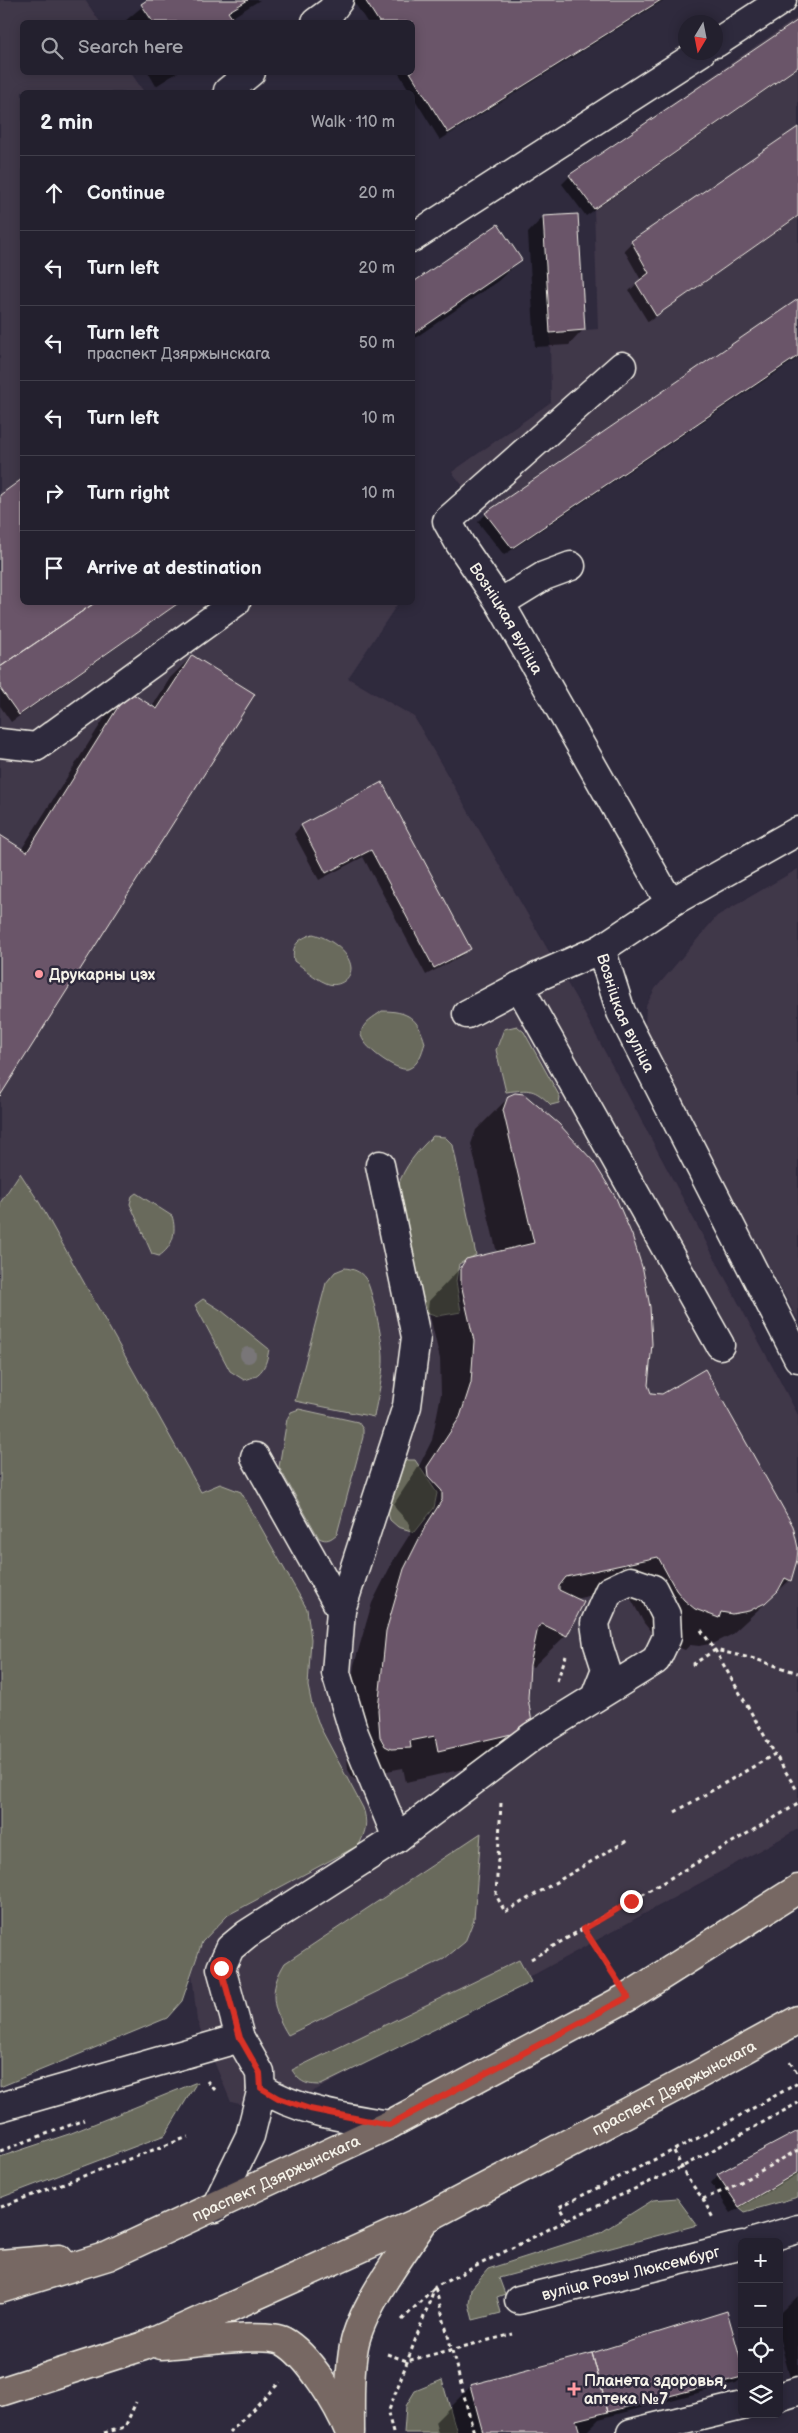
<!DOCTYPE html>
<meta charset="utf-8">
<style>
:root{--surface:#23202e;--page:#2b2836;--text:#f1f3f6;--muted:#a3a3aa;--line:#403e4a}
body{margin:0;font-family:"Balsamiq Sans",sans-serif;background:var(--page);color:var(--text)}
.controls{position:absolute;right:15px;bottom:15px;display:grid;overflow:hidden;border-radius:8px;box-shadow:0 2px 12px #0003}
.controls button{width:45px;height:45px;display:grid;place-items:center;padding:0;border:0;border-bottom:1px solid var(--line);background:var(--surface);color:var(--text);font:25px sans-serif}
.compass{position:absolute;left:678px;top:15px;width:45px;height:45px;border-radius:50%;background:var(--surface);box-shadow:0 2px 12px #0003;rotate:190deg}
.stop{position:absolute;width:15px;height:15px;margin:-11px;border:4px solid #d93025;border-radius:50%;background:#fff}
.stop.end{background:#d93025;border-color:#fff;box-shadow:0 1px 5px #0008}
.list{margin:0;padding:0;list-style:none}
h2{display:flex;justify-content:space-between;align-items:center;height:65px;margin:0;padding:0 20px;font-size:21px}
h2 small{font-size:16px;font-weight:400;color:var(--muted)}
.list li{display:grid;grid-template-columns:32px 1fr auto;gap:15px;align-items:center;box-sizing:border-box;height:75px;padding:0 20px;border-top:1px solid var(--line)}
.list b{display:block;font-size:19px;white-space:nowrap}
.list p{margin:0;font-size:16px;white-space:nowrap;color:var(--muted)}
.list em{font-size:16px;font-style:normal;color:var(--muted)}
.icon{flex:none;width:28px;height:28px;fill:none;stroke:currentColor;stroke-width:2;stroke-linecap:round;stroke-linejoin:round}
.map{position:relative;flex:none;width:798px;height:2433px;overflow:hidden}
.search{position:absolute;background:var(--surface);box-shadow:0 2px 12px #0003;left:20px;top:20px;width:395px;height:55px;display:flex;align-items:center;gap:12px;box-sizing:border-box;padding:0 18px;border-radius:8px;color:var(--muted);font-size:19px}
.panel{position:absolute;background:var(--surface);box-shadow:0 2px 12px #0003;left:20px;top:90px;width:395px;height:515px;border-radius:8px}
.map>svg:first-child{display:block}
.built{fill:#41374a}
.green{fill:#696b5c;stroke:#aeaea2}
.shadow{fill:#0007}
.building{fill:#6a5469;stroke:#f4f1e8}
.lines{fill:none;stroke-linecap:round;stroke-linejoin:round}
.minor-casing{stroke:#f4f1e8;stroke-width:31}
.major-casing{stroke:#f4f1e8;stroke-width:31}
.path{stroke:#f4f1e8;stroke-width:3;stroke-dasharray:4 4;stroke-linecap:butt}
.minor{stroke:#2f2a3d;stroke-width:28}
.major{stroke:#776864;stroke-width:28}
.tree{fill:#797678}
.route{stroke:#d93025;stroke-width:6}
.poi-dot{fill:#ff9aa2;stroke:#2f2a3d;stroke-width:2}
.labels{text-anchor:middle;stroke-width:5;stroke-linejoin:round;paint-order:stroke}
.street-label{font-size:16px;fill:#f4f1e8;stroke:#2f2a3d}
.poi-label{font-size:16px;font-weight:bold;fill:#f4f1e8;stroke:#2f2a3d;text-anchor:start}
</style>
<div class="map">
<svg width="798" height="2433" viewBox="0 0 798 2433">
<rect width="100%" height="100%" fill="#2f2a3d"/>
<filter id="ink" filterUnits="userSpaceOnUse"><feTurbulence type="fractalNoise" baseFrequency=".02" numOctaves="2"/><feDisplacementMap in="SourceGraphic" scale="10" xChannelSelector="R" yChannelSelector="G"/><feConvolveMatrix kernelMatrix="1 2 1 2 8 2 1 2 1" color-interpolation-filters="sRGB"/></filter>
<g filter="url(#ink)">
<path class="built" d="M0,0H85L100,22H22V72L131,73L144,92H22V602L398,603L348,678L414,717L582,1009L798,1415V1829L526,1979L274,2112L231,2102L197,2021L192,1974L202,1942L228,1915L359,1845L365,1832L367,1819L363,1808L320,1727L19,1174L0,1203Z
M798,17V356L512,548L452,472L551,402L550,333L598,329L594,209L569,175Z
M798,869V1320L650,1046L645,1026L646,1006L655,989L717,916Z"/>
<path class="green" d="M313,934C327,937 350,951 351,968C351,981 336,988 326,983C314,978 304,968 294,961C291,945 298,939 313,934Z
M382,1011C408,1011 418,1018 425,1043C422,1052 419,1065 408,1069C397,1072 360,1046 361,1033C363,1022 374,1017 382,1011Z
M517,1026L524,1032L560,1097L559,1103L551,1105C534,1088 530,1089 506,1092L496,1050L504,1029Z
M433,1136L445,1137L453,1145L476,1255L459,1264L456,1281L461,1312L438,1316L426,1312L420,1299L398,1186C404,1167 418,1150 433,1136Z
M20,1173L39,1202L201,1492L220,1484L241,1492L307,1609L311,1639L308,1686L312,1705L320,1727L363,1808C368,1822 366,1831 359,1845L228,1915L202,1942L182,2001L167,2018L0,2087V1203Z
M136,1193L172,1216C177,1231 173,1247 159,1256L152,1254L130,1204L132,1196Z
M345,1268C353,1269 360,1271 365,1278C372,1286 383,1343 383,1356C384,1376 377,1398 374,1417L295,1401L326,1283L335,1272Z
M203,1299L222,1311L269,1349C266,1367 262,1376 244,1380L230,1371L195,1305Z
M299,1409L358,1422L363,1429V1437L337,1534C331,1539 327,1542 319,1538L279,1467L287,1419L291,1412Z
M407,1460H415L437,1493L434,1508L415,1532L398,1527L390,1520L387,1510L400,1466Z
M481,1833L474,1919L465,1942L444,1959L288,2035C272,2009 268,1990 285,1963Z
M519,1960L531,1982L321,2085C307,2085 300,2083 292,2070Z
M197,2082L165,2135L0,2198V2157L69,2134Z
M798,2172V2197L745,2212L739,2207Z
M677,2198L697,2225L499,2278L505,2294L497,2297L501,2313L473,2320L469,2304L471,2289L488,2269L600,2233L653,2200Z
M442,2380L457,2433H404L406,2406L415,2391Z"/>
<path class="shadow" d="M150,0H260L231,18L233,22H124Z
M355,0H664L440,140L398,72H412V22H367L354,2Z
M798,21V68L586,216L562,184L570,176Z
M148,72H178L156,86Z
M798,129V217L648,322L629,291L641,280L624,250L632,242Z
M543,217L584,329L569,345L535,347L528,233Z
M520,260L498,281L412,340V284Z
M798,301V358L504,555L478,522L486,514Z
M22,481V602H181L11,722L0,706V496Z
M192,656L0,1093V836L21,850L107,714L129,693L152,707L170,678Z
M381,783L469,948L461,956L426,975L363,857L319,880L294,834L301,826Z
M509,1097L650,1395L790,1580L731,1635L715,1643L699,1646L690,1645L685,1650L662,1641L652,1633L644,1623L625,1588L575,1599L566,1635L533,1667L528,1665L526,1698L532,1729L499,1761L406,1782L403,1768L387,1771L378,1780L358,1781L353,1778L348,1770L346,1743L354,1665L372,1603L393,1561L410,1534V1524L396,1509L394,1504L419,1466L432,1440L441,1394L440,1359L428,1308L429,1301L467,1261L497,1253L471,1144L476,1130Z
M798,2133V2174L731,2213L711,2183L718,2175Z
M798,2296V2395L795,2396L779,2337V2315Z
M742,2369V2378L736,2383L599,2419L585,2433H438L435,2422L471,2386Z"/>
<path class="building" d="M147,0H248L228,12L235,22H153L141,4Z
M365,0H661L448,133L410,72H412V22H379Z
M798,20V67L594,209L569,175Z
M798,127V216L656,316L636,283L649,273L631,241Z
M578,214L585,330L550,333L543,216Z
M498,224L522,260L412,335V283Z
M798,299V356L512,548L485,513Z
M22,479V602H96L0,667V495Z
M96,602H180L19,715L0,688V667Z
M192,655L255,694L0,1096V835L27,852L128,691L157,709Z
M382,782L471,949L434,968L371,850L326,873L301,825Z
M515,1093L524,1094L559,1124L593,1161L616,1198L632,1235L643,1270L650,1307L652,1344L648,1385L651,1393L662,1394L705,1369L793,1526L798,1548L797,1560L791,1581L785,1578L778,1591L765,1603L749,1611L732,1614L721,1612L719,1618L695,1609L684,1600L676,1590L658,1557L566,1577L559,1586V1590L584,1602L567,1636L542,1624L538,1627L530,1665L528,1698L533,1729L438,1751L435,1736L410,1741L411,1748L391,1749L385,1746L380,1737L378,1710L386,1631L404,1569L425,1527L442,1500V1491L428,1476L427,1467L460,1417L471,1383L474,1341L461,1284V1267L466,1259L534,1243L503,1110L508,1096Z
M798,2131V2172L739,2207L717,2174Z
M727,2311L742,2364V2377L608,2412L592,2353Z
M592,2353L608,2412L576,2420L580,2433H483L470,2385Z"/>
<g class="lines">
<defs>
<g id="minor">
<path d="M316,22L331,11L339,0"/>
<path d="M716,43L782,0"/>
<path d="M229,92L228,91L251,72"/>
<path d="M412,238L701,52"/>
<path id="s1" d="M622,366L447,521L460,544L500,603L670,903L601,949L621,1012L798,1358"/>
<path d="M500,603L544,576L571,566"/>
<path d="M0,743L36,747L236,602"/>
<path d="M670,903L798,831"/>
<path d="M519,986L720,1345"/>
<path d="M467,1014L537,977L601,949"/>
<path d="M380,1165L416,1337L407,1406L341,1610L336,1673L354,1733L397,1838"/>
<path d="M255,1457L341,1610"/>
<path d="M261,2088C299,2112 346,2118 389,2125"/>
<path d="M0,2107L240,2038"/>
<path d="M215,2208L250,2136L261,2092L260,2073L240,2038L221,1968L230,1948L247,1934L397,1838L533,1736L656,1660L667,1637L666,1615L653,1589L630,1581L609,1591L595,1623L598,1644L606,1669L595,1697"/>
<path d="M754,2242L798,2229"/>
<path id="s2" d="M519,2300L742,2245"/>
<path d="M779,2397L798,2391"/>
<path d="M631,2433L742,2406"/>
</g>
<g id="major">
<path d="M0,2264L59,2259"/>
<path id="s3" d="M0,2289L108,2256L389,2125L628,1997L798,1889"/>
<path d="M161,2345C187,2344 263,2331 283,2341C309,2355 339,2406 350,2433"/>
<path id="s4" d="M0,2392L144,2346L425,2219L683,2083L798,2020"/>
<path d="M350,2430C350,2402 349,2373 354,2346C362,2306 403,2253 425,2219"/>
</g>
</defs>
<use href="#minor" class="minor-casing"/>
<use href="#major" class="major-casing"/>
<path class="path" d="M701,1630L715,1650L775,1754
M692,1665L715,1650L755,1659L798,1673
M557,1681L566,1656
M501,1803L496,1895L505,1912L628,1840
M675,1812L775,1754L798,1792
M584,1929L610,1969
M531,1959L798,1804
M790,2062L798,2074
M207,2081L217,2092
M0,2151L84,2120
M674,2151L687,2178L703,2199L728,2189L798,2150
M703,2199L713,2218
M0,2207L188,2137
M567,2220L559,2207L714,2130L798,2083
M402,2320L435,2287L474,2433
M387,2354L407,2361L513,2334
M104,2433L125,2427L136,2402
M229,2433L280,2382
M393,2433L388,2413L435,2287L567,2220L682,2167L798,2103"/>
<use href="#minor" class="minor"/>
<use href="#major" class="major"/>
</g>
<circle class="tree" cx="248" cy="1355" r="8"/>
</g>
<g class="lines" filter="url(#ink)">
<path class="route" d="M221,1968L240,2038L260,2073L261,2088L278,2098L310,2109L389,2125L628,1997L584,1929L631,1901"/>
</g>
<g class="poi-dot">
<circle cx="39" cy="974" r="5"/>
<path d="M571.5 2381.5h5v5h5v5h-5v5h-5v-5h-5v-5h5z"/>
</g>
<g class="labels">
<g class="street-label">
<text dy="6" stroke="none"><textPath href="#s1" startOffset="348">Возніцкая вуліца</textPath></text>
<text dy="6" stroke="none"><textPath href="#s1" startOffset="828">Возніцкая вуліца</textPath></text>
<text dy="6" stroke="none"><textPath href="#s4" startOffset="741">праспект Дзяржынскага</textPath></text>
<text dy="6" stroke="none"><textPath href="#s3" startOffset="298">праспект Дзяржынскага</textPath></text>
<text dy="6" stroke="none"><textPath href="#s2" startOffset="115">вуліца Розы Люксембург</textPath></text>
</g>
<g class="poi-label">
<text x="49" y="980">Друкарны цэх</text>
<text x="584" y="2386">Планета здоровья,<tspan x="584" dy="18">аптека №7</tspan></text>
</g>
</g>
</svg>
<div class="controls">
<button>+</button>
<button>−</button>
<button><svg class="icon" aria-label="locate" viewBox="0 0 24 24"><circle cx="12" cy="12" r="6"/><path d="M12 2v4M12 18v4M2 12h4M18 12h4"/></svg></button>
<button><svg class="icon" aria-label="layers" viewBox="0 0 24 24"><path d="M12 4l9 5-9 5-9-5zM3 14l9 5 9-5"/></svg></button>
</div>
<svg class="compass" viewBox="-18 -18 36 36"><path d="M0-13l5 13h-10z" fill="#e53935"/><path d="M0 13l5-13h-10z" fill="#a3a3aa"/></svg>
<div class="stop" style="left:221px;top:1968px"></div>
<div class="stop end" style="left:631px;top:1901px"></div>
<div class="search"><svg class="icon" aria-label="search" viewBox="0 0 24 24"><circle cx="10" cy="10" r="6"/><path d="M15 15l6 6"/></svg>Search here</div>
<section class="panel">
<h2>2 min<small>Walk · 110 m</small></h2>
<ul class="list">
<li><svg class="icon" aria-label="ahead" viewBox="0 0 24 24"><path d="M12 20V5M6 11l6-6 6 6"/></svg><div><b>Continue</b></div><em>20 m</em></li>
<li><svg class="icon" aria-label="left" viewBox="0 0 24 24"><path d="M17 20v-9H6M10 6l-5 5 5 5"/></svg><div><b>Turn left</b></div><em>20 m</em></li>
<li><svg class="icon" aria-label="left" viewBox="0 0 24 24"><path d="M17 20v-9H6M10 6l-5 5 5 5"/></svg><div><b>Turn left</b><p>праспект Дзяржынскага</p></div><em>50 m</em></li>
<li><svg class="icon" aria-label="left" viewBox="0 0 24 24"><path d="M17 20v-9H6M10 6l-5 5 5 5"/></svg><div><b>Turn left</b></div><em>10 m</em></li>
<li><svg class="icon" aria-label="right" viewBox="0 0 24 24"><path d="M7 20v-9h11M14 6l5 5-5 5"/></svg><div><b>Turn right</b></div><em>10 m</em></li>
<li><svg class="icon" aria-label="arrive" viewBox="0 0 24 24"><path d="M6 21V4h12l-3 4 3 4H6"/></svg><div><b>Arrive at destination</b></div></li>
</ul>
</section>
</div>
